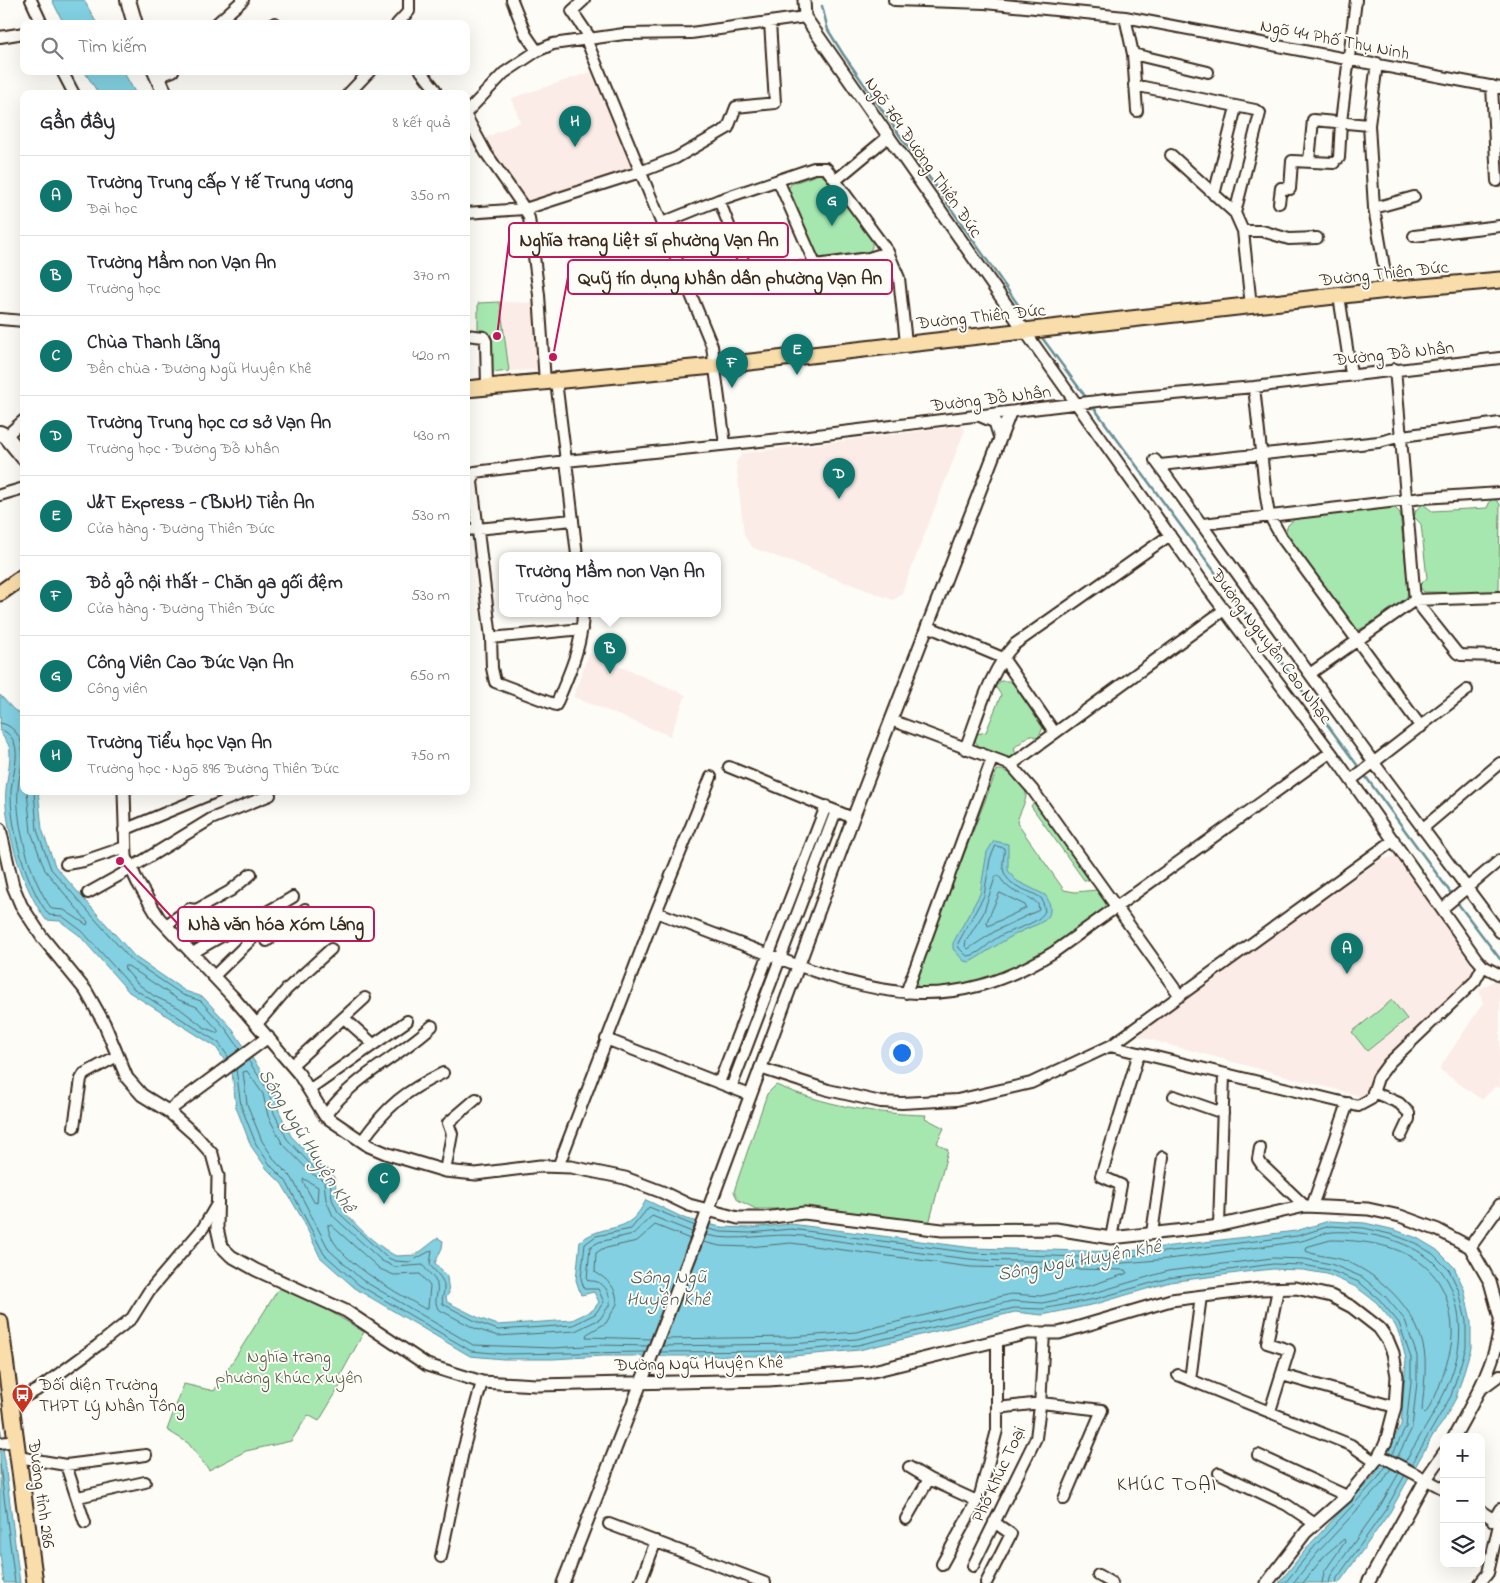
<!DOCTYPE html>
<html lang="vi">
<meta charset="utf-8">
<style>
:root{--surface:#fff;--page:#f7f7f7;--text:#2b2b33;--muted:#7c7c81;--line:#e1e1e2;--accent:#0f766e}
body{margin:0;font-family:"Indie Flower",sans-serif;background:var(--page);color:var(--text)}
.controls{position:absolute;right:15px;bottom:15px;display:grid;overflow:hidden;border-radius:10px;box-shadow:0 5px 20px #0002}
.controls button{width:45px;height:45px;display:grid;place-items:center;padding:0;border:0;border-bottom:1px solid var(--line);background:var(--surface);color:var(--text);font:25px sans-serif}
.you{position:absolute;left:901px;top:1052px;width:18px;height:18px;margin:-12px;border:4px solid #fff;border-radius:50%;background:#1a73e8;box-shadow:0 0 0 8px #1a73e833}
.badge{display:grid;place-items:center;width:32px;height:32px;border-radius:50%;background:var(--accent);color:#fff;font-size:16px;font-weight:700}
.pin{position:absolute;translate:-50% -41px;filter:drop-shadow(0 1px 2px #0008)}
.pin::after{content:'';position:absolute;top:26px;width:18px;height:15px;background:inherit;clip-path:polygon(0 0,100% 0,50% 100%)}
.popup{position:absolute;left:499px;top:552px;width:222px;height:65px;box-sizing:border-box;display:grid;place-content:center;border-radius:10px;background:var(--surface);filter:drop-shadow(0 1px 4px #0005);font-size:16px;white-space:nowrap;color:var(--muted)}
.popup b{font-size:19px;color:var(--text)}
.popup::after{content:'';position:absolute;left:50%;top:100%;margin-left:-10px;border:10px solid transparent;border-top-color:var(--surface)}
.list{margin:0;padding:0;list-style:none}
h2{display:flex;justify-content:space-between;align-items:center;height:65px;margin:0;padding:0 20px;font-size:21px}
h2 small{font-size:16px;font-weight:400;color:var(--muted)}
.list li{display:grid;grid-template-columns:32px 1fr auto;gap:15px;align-items:center;box-sizing:border-box;height:80px;padding:0 20px;border-top:1px solid var(--line)}
.list b{display:block;font-size:19px;white-space:nowrap}
.list p{margin:0;font-size:16px;white-space:nowrap;color:var(--muted)}
.list em{font-size:16px;font-style:normal;color:var(--muted)}
.icon{flex:none;width:28px;height:28px;fill:none;stroke:currentColor;stroke-width:2;stroke-linecap:round;stroke-linejoin:round}
.map{position:relative;flex:none;width:1500px;height:1583px;overflow:hidden}
.search{position:absolute;background:var(--surface);box-shadow:0 5px 20px #0002;left:20px;top:20px;width:450px;height:55px;display:flex;align-items:center;gap:12px;box-sizing:border-box;padding:0 18px;border-radius:10px;color:var(--muted);font-size:19px}
.panel{position:absolute;background:var(--surface);box-shadow:0 5px 20px #0002;left:20px;top:90px;width:450px;height:705px;border-radius:10px}
.map>svg:first-child{display:block}
.built{fill:#fcece7}
.green{fill:#a6e7b0;stroke:#708867}
.water{fill:#82d0e1;stroke:#668e93}
.lines{fill:none;stroke-linecap:round;stroke-linejoin:round}
.shore{stroke:#576c6c;stroke-width:1}
.stream{stroke:#668e93;stroke-width:2.5}
.minor-casing{stroke:#3b2a1e;stroke-width:14}
.tertiary-casing{stroke:#3b2a1e;stroke-width:15}
.secondary-casing{stroke:#3b2a1e;stroke-width:18}
.primary-casing{stroke:#3b2a1e;stroke-width:19}
.minor{stroke:#fdfcf7;stroke-width:10}
.tertiary{stroke:#fdfcf7;stroke-width:11}
.secondary{stroke:#fdfcf7;stroke-width:14}
.primary{stroke:#f9deab;stroke-width:15}
.labels{text-anchor:middle;stroke-width:4;stroke-linejoin:round;paint-order:stroke}
.street-label{font-size:18px;fill:#3b2a1e;stroke:#fdfcf7}
.park-label{font-size:18px;fill:#565942;stroke:#fdfcf7}
.poi-label{font-size:18px;fill:#3b2a1e;stroke:#fdfcf7;text-anchor:start}
.water-label{font-size:19px;font-style:italic;fill:#505c58;stroke:#fdfcf7}
.quarter-label{font-size:20px;letter-spacing:1px;fill:#3b2a1e;stroke:#fdfcf7}
.leader{fill:none;stroke:#c2185b;stroke-width:2}
.callout-dot{fill:#c2185b;stroke:#fdfcf7;stroke-width:2}
.callout{fill:#fdfcf7;stroke:#c2185b;stroke-width:2}
.callout-label{font-size:19px;text-anchor:middle;font-weight:bold;fill:#3b2a1e}
</style>
<div class="map">
<svg width="1500" height="1583" viewBox="0 0 1500 1583">
<rect width="100%" height="100%" fill="#fdfcf7"/>
<filter id="ink" filterUnits="userSpaceOnUse"><feTurbulence type="fractalNoise" baseFrequency=".02" numOctaves="2"/><feDisplacementMap in="SourceGraphic" scale="10" xChannelSelector="R" yChannelSelector="G"/><feConvolveMatrix kernelMatrix="1 2 1 2 8 2 1 2 1" color-interpolation-filters="sRGB"/></filter>
<g filter="url(#ink)">
<path class="built" d="M591,72L633,172L527,206L498,159L487,137L520,122L512,98Z
M500,302L536,303L542,370L509,371Z
M962,426L965,430L901,595L893,600L753,548L744,536L736,462L743,453Z
M589,653L686,695L670,736L573,697Z
M1398,856L1476,972L1475,977L1392,1053L1381,1065L1368,1094L1360,1096L1133,1035L1382,859Z
M1495,980L1500,985V1088L1496,1086L1482,1100L1439,1069L1483,1003L1479,990Z"/>
<path class="green" d="M819,174L828,179L872,241V247L869,253L822,259L813,252L788,189L791,184Z
M500,302L509,371L491,373L488,332L478,330V303Z
M1491,499L1496,500L1500,504L1499,591L1497,593L1424,592L1419,586L1427,578L1421,524L1414,517L1416,510L1423,504L1432,511L1487,508Z
M1394,507L1400,513L1408,588L1407,598L1372,624L1358,630C1343,622 1298,551 1285,533L1288,525L1296,518Z
M1001,681H1010L1016,687L1043,728L1038,738L1030,735L1014,748L1016,755L1007,759L980,748L975,741L977,734L986,732L1001,695L995,686Z
M997,770C1008,769 1025,782 1026,793C1027,802 1018,814 1017,823L1064,890L1075,892L1097,890L1103,896L1107,908C1062,941 1014,980 957,987C945,988 931,987 919,988L915,982L922,961Z
M1034,802L1090,880H1084L1031,806Z
M1392,1000L1407,1019L1367,1051L1352,1032Z
M776,1085C824,1105 874,1114 926,1115L925,1118L944,1128L937,1143L948,1150L929,1224L806,1209H756L738,1200L734,1192L736,1185L767,1094Z
M281,1285L318,1304L364,1332L339,1378L343,1381L319,1421L308,1415L291,1441L246,1451L209,1470L188,1443L167,1430L184,1384L214,1391Z"/>
<path class="water" d="M52,0H84L97,24H64Z
M84,71H123L136,94H99Z
M0,695L14,710L24,715V791H38L42,829L55,866L135,957L185,991L203,997L230,1026L274,1090L279,1111L291,1136L319,1165L324,1169L327,1168C340,1181 333,1186 338,1200C344,1217 379,1248 396,1256L416,1255L438,1238L443,1241L442,1248L435,1263L447,1277L449,1293L446,1297L447,1302L481,1319L498,1325L572,1320L593,1310L599,1302L594,1292L581,1295L576,1280L580,1241C610,1220 627,1238 646,1200L686,1219L721,1227L750,1228L791,1224L973,1248L1121,1252L1296,1231L1329,1221L1365,1223L1395,1230L1417,1238L1437,1250L1454,1267L1464,1289L1471,1321V1348L1456,1398L1443,1422L1433,1435L1390,1512L1339,1583H1279L1311,1543L1375,1475L1401,1425L1406,1359L1400,1336L1395,1325L1376,1302L1356,1287L1327,1274L1303,1270L1273,1269L1245,1272L1170,1282L1096,1304L1042,1315L1015,1312L859,1350L792,1356H602L553,1359H503L470,1356L356,1289L320,1257L303,1220L282,1184L267,1169L251,1146L236,1107L232,1072L216,1047L129,992L79,935L60,921L46,920C24,889 10,845 6,806C4,789 10,771 10,753C10,743 5,741 1,733C0,725 0,706 0,695Z
M994,841L1008,844V870L1012,876L1017,881L1045,895C1050,901 1052,911 1048,917C1044,922 1036,925 1031,927C1007,937 992,949 970,962L964,961L953,949V943L980,894L987,852Z
M0,1424L20,1583H4L0,1555Z"/>
<g class="lines">
<path class="shore" d="M0,723C9,724 16,731 20,739C26,754 19,774 18,789C15,823 31,882 52,909L64,910L87,925L88,922L45,870L31,832L27,791
M0,730C6,730 11,736 14,742C20,756 12,777 11,791C10,828 26,886 49,915L62,916L82,931L133,988L219,1043L229,1058
M34,791L37,830L51,869L131,960L183,995L201,1001L226,1029L240,1049
M996,846L1004,848C1005,856 1001,864 1004,872C1010,889 1030,889 1042,899L1045,911C1038,925 1012,929 1000,936C990,941 979,956 967,956L959,948L958,943L984,896L990,859Z
M996,876H999C1013,898 1025,891 1038,904L1039,910L997,930L968,949L965,946L966,941L983,914Z
M1000,893L1025,905L1026,908L988,926L987,922Z
M125,966H128L179,1000L197,1007L218,1030V1033L205,1028L179,1008L154,996L137,983L125,969Z
M248,1060L269,1092L274,1113L287,1139L315,1169L330,1178L332,1199L338,1212L386,1257L395,1261L410,1262L432,1250L430,1265C436,1273 445,1279 444,1289C444,1296 441,1297 443,1304L479,1323L498,1330L573,1325L595,1314L604,1302L598,1289H584L581,1278L585,1244L596,1236L631,1229L649,1207L695,1226
M236,1069L241,1106L256,1144L271,1166L286,1181L324,1254L359,1285L471,1351L504,1354L646,1352
M304,1179L318,1187L317,1203L314,1202L303,1182Z
M328,1225H331L380,1269L394,1275L420,1274L430,1286L428,1308L425,1309C400,1294 328,1257 328,1225Z
M708,1229L721,1232L750,1233L791,1229L972,1253L1078,1257H1122L1297,1236L1330,1226L1364,1228L1394,1235L1415,1243L1433,1254L1449,1270L1459,1291L1466,1321V1347L1451,1396L1411,1465
M706,1235C738,1243 769,1232 802,1236C857,1243 913,1253 969,1259C997,1262 1027,1260 1055,1262C1078,1263 1100,1265 1123,1263C1180,1259 1238,1250 1295,1242C1308,1241 1319,1233 1332,1232C1364,1230 1408,1240 1432,1261C1446,1274 1453,1288 1457,1307C1470,1367 1433,1412 1405,1462
M1331,1240C1381,1240 1437,1252 1449,1308C1454,1329 1453,1345 1446,1365C1441,1382 1436,1399 1425,1414L1422,1411C1423,1394 1426,1376 1425,1358C1422,1315 1384,1277 1346,1261C1334,1256 1318,1257 1306,1251L1307,1247Z
M651,1339L586,1337L587,1334L606,1323L617,1304C617,1287 608,1280 595,1272L596,1253L602,1249L637,1241L655,1225L690,1239
M665,1339L791,1337L856,1332L1011,1294L1041,1296L1092,1285L1128,1273L1126,1270L971,1267L791,1243L749,1247L720,1246L703,1242
M648,1346L601,1345L553,1348L473,1345L362,1280L329,1250L292,1178L276,1162L262,1141L247,1104L243,1072L247,1071L263,1094L268,1116L282,1143L311,1173L324,1181L326,1200L333,1216L382,1261L395,1267L423,1265C427,1272 436,1278 437,1285C439,1294 433,1299 438,1309L476,1329L498,1336L575,1331L600,1319L610,1304C610,1291 603,1280 589,1281L587,1279L590,1247L599,1242L633,1234L652,1216L692,1232
M663,1346L792,1344L857,1339L1012,1301L1042,1303L1094,1293L1168,1271L1272,1258L1305,1259L1331,1264L1362,1277L1384,1295L1405,1320L1417,1356V1382L1412,1428L1397,1458
M660,1352L792,1351L858,1345L1014,1308L1042,1309L1095,1299L1169,1278L1273,1264L1304,1265L1329,1270L1359,1282L1379,1299L1399,1323L1411,1358V1382L1406,1427L1392,1455
M0,1465L15,1583
M1285,1583L1315,1546L1378,1478L1386,1466
M1293,1583L1319,1551L1383,1482L1391,1468
M1303,1583L1325,1555L1344,1539L1345,1542L1324,1572L1322,1583
M1329,1583L1331,1575L1380,1506L1399,1473
M1336,1583L1337,1578L1386,1509L1405,1475"/>
<path class="stream" d="M822,6L828,30L843,54L1026,316
M1043,339L1085,396
M1094,408L1360,769
M1363,773L1453,896
M1456,901L1500,959"/>
<defs>
<path id="minor" d="M31,0L42,24
M512,0L526,35L537,51
M584,0L572,11L591,39
M894,0L985,3L1125,17L1500,88
M1125,17L1133,54L1137,111
M216,24L243,0
M274,24L275,23
M397,24L409,11V0
M0,37L24,33
M586,39L712,346L725,444
M1133,54L1208,72
M1377,63L1369,125L1374,208L1388,290
M62,71L74,94
M421,71L435,89
M157,77L173,71
M1134,85L1255,110L1260,113L1235,213
M1492,86L1497,181
M348,94L370,71
M466,113L504,73L537,51L553,44L624,34L691,33L805,17
M466,116L486,153L525,209L529,218L539,295L545,382
M1171,155L1235,213L1243,231L1251,306
M1339,158L1341,122L1356,0
M1309,161L1313,120L1369,125
M778,180L815,264
M836,180L889,136
M1214,195L1236,107
M719,200L745,266L754,273L869,258L888,252
M1279,203L1281,188L1290,189L1292,161L1334,163
M1374,208L1414,197
M466,213L525,209L640,172L676,158L728,128L736,107L775,103L770,22
M662,223L719,200L814,168H826L888,252L899,278L906,343
M1243,231H1262L1289,239L1317,238
M1414,236L1500,226
M1339,296L1351,374
M0,319L24,321
M1024,330L1203,582L1333,755L1476,958L1483,966L1500,975
M466,335L484,337L486,341L487,386
M1395,369L1415,600L1457,653L1461,655L1500,656
M556,381L566,461L809,436L1106,400L1254,387L1500,358
M1254,387L1266,497L1269,515L1282,538L1421,727
M6,436L24,420
M1155,460L1374,763L1500,932
M1160,465L1379,442L1402,436L1500,423
M0,495L24,488
M1203,524L1423,498L1500,493
M466,530L573,520
M577,555L566,461L475,472L472,482L491,638L492,668L495,682L556,705C569,674 582,647 583,613
M927,626L1003,658L1055,733
M491,638L582,629
M1311,673L1415,600L1500,597
M891,720L1011,765L1032,789L1180,996
M965,749C979,714 989,671 1015,644L1170,535
M1011,765L1224,610
M729,767L853,818
M1351,780L1467,690
M1422,829L1500,763
M124,830L218,791
M66,864L84,861L125,847
M131,868L211,819L270,795
M88,893L131,869
M1443,908L1500,860
M656,912C694,926 732,941 770,955C877,996 950,1016 1054,952L1331,752
M166,925L189,909L196,910L230,891L251,874
M193,953C226,932 260,917 293,897
M214,976L259,932L267,941L305,909
M906,993L992,759
M344,1018L373,1044
M257,1024L287,989L331,949
M606,1039L750,1095
M1110,1046L1358,1106L1371,1099L1378,1078L1389,1063L1475,981L1483,966
M292,1065L365,998
M760,1068L828,1090L881,1102L902,1103L957,1100L1031,1083L1112,1045L1394,840
M719,1083L826,806
M731,1088L836,811
M309,1090L407,1021
M1373,1092L1399,1103L1409,1113V1119L1401,1136
M1174,1096L1223,1113
M325,1116C356,1074 395,1060 432,1026
M74,1127L81,1079L84,1074L117,1056
M362,1141C387,1106 405,1091 443,1073
M1260,1148L1258,1159L1262,1165L1305,1206
M558,1167L648,932L711,777
M445,1171L452,1134L448,1123L476,1099
M1312,1206L1348,1103
M1219,1225L1224,1075
M1152,1233L1163,1157
M1111,1238L1121,1185L1101,1176L1139,1053
M1178,1375L1351,1445L1375,1462
M1282,1375L1395,1407
M1190,1380L1201,1296
M1480,1390L1500,1375
M11,1404L37,1390L97,1346L132,1318L149,1291L203,1228L217,1204
M997,1408L1041,1403L1102,1410L1064,1499
M1270,1411L1289,1350L1267,1343L1278,1289
M0,1443L16,1441
M1258,1455L1347,1496L1375,1462L1386,1442
M1379,1455L1444,1489
M18,1457L66,1465L146,1455
M66,1465L85,1523
M1219,1473L1287,1505L1315,1524
M929,1479L977,1501
M78,1497L145,1482
M1481,1511L1500,1524
M906,1519L929,1479L909,1467
M1493,1521L1500,1509
M609,1524L765,1583
M441,1557L464,1447L482,1382
M942,1564L980,1495L997,1430V1341
M973,1566L1036,1438L1040,1406L1044,1333
M1098,1575L1112,1583
M640,1583L656,1541
M986,1583L1011,1534L994,1522
M1480,1583L1488,1573L1499,1524"/>
<path id="tertiary" d="M804,0L805,17L1024,330
M981,416L995,422L1000,438
M124,791L126,857L138,883L159,918L232,996L299,1074L325,1116L369,1146L388,1154L445,1171L476,1174L540,1166L571,1167L625,1178L662,1192L689,1205L738,1218H764L804,1213L942,1230L1056,1229L1111,1238L1212,1227L1305,1206L1368,1209L1400,1216L1438,1230L1470,1247L1490,1282L1500,1318
M0,829L13,886L21,905L42,937L86,991L104,1023L127,1078L142,1095L168,1111L195,1135L212,1154L218,1176L217,1228L221,1246L231,1256L256,1270L346,1311L427,1365L482,1382L536,1385L769,1380L869,1372L1028,1333H1059L1171,1300L1260,1289L1296,1288L1331,1296L1352,1307L1379,1328L1388,1341L1393,1353L1397,1376L1395,1407L1386,1442
M168,1111L268,1037
M1470,1247L1500,1205
M1454,1437C1472,1404 1499,1359 1500,1321
M563,1583L704,1221L853,818L1010,413
M1267,1583L1306,1532L1347,1496
M1368,1583L1426,1479L1444,1453"/>
<path id="secondary" d="M128,0L135,24
M155,71L165,94
M0,433L6,436L24,458"/>
<path id="primary" d="M466,389L714,366L1388,290L1500,280
M0,593L24,576
M0,1322L35,1583"/>
</defs>
<use href="#minor" class="minor-casing"/>
<use href="#tertiary" class="tertiary-casing"/>
<use href="#secondary" class="secondary-casing"/>
<use href="#primary" class="primary-casing"/>
<use href="#minor" class="minor"/>
<use href="#tertiary" class="tertiary"/>
<use href="#secondary" class="secondary"/>
<use href="#primary" class="primary"/>
</g>
</g>
<defs>
<symbol id="bus-pin" viewBox="-11 -11 22 30"><path d="M0 17L-7.5 6A9.5 9.5 0 1 1 7.5 6Z" fill="#c8321e" stroke="#fdfcf7"/><path d="M-5-6H5V4H4V6H2V4H-2V6H-4V4H-5ZM-3.5-4V0h7V-4ZM-3.5 1.2v1.5H-2V1.2ZM2 1.2v1.5H3.5V1.2Z" fill="#fff"/></symbol>
</defs>
<g fill-rule="evenodd">
<use href="#bus-pin" x="10" y="1382" width="25" height="34"/>
</g>
<g class="labels">
<g class="street-label">
<text transform="translate(1335 39) rotate(11)" y="6">Ngõ 44 Phố Thụ Ninh</text>
<text transform="translate(924 157) rotate(55)" y="6">Ngõ 764 Đường Thiên Đức</text>
<text transform="translate(1384 273) rotate(-6)" y="6">Đường Thiên Đức</text>
<text transform="translate(981 316) rotate(-6)" y="6">Đường Thiên Đức</text>
<text transform="translate(1394 353) rotate(-6)" y="6">Đường Đỗ Nhân</text>
<text transform="translate(991 398) rotate(-7)" y="6">Đường Đỗ Nhân</text>
<text transform="translate(1272 646) rotate(53)" y="6">Đường Nguyễn Cao Nhạc</text>
<text transform="translate(699 1363) rotate(-1)" y="6">Đường Ngũ Huyện Khê</text>
<text transform="translate(998 1474) rotate(-65)" y="6">Phố Khúc Toại</text>
<text transform="translate(42 1494) rotate(82)" y="6">Đường tỉnh 286</text>
</g>
<g class="park-label">
<text x="289" y="1362">Nghĩa trang<tspan x="289" dy="21">phường Khúc Xuyên</tspan></text>
</g>
<g class="poi-label">
<text x="39" y="1390">Đối diện Trường<tspan x="39" dy="21">THPT Lý Nhân Tông</tspan></text>
</g>
<g class="water-label">
<text transform="translate(308 1140) rotate(58)" y="7">Sông Ngũ Huyện Khê</text>
<text transform="translate(1079 1259) rotate(-10)" y="7">Sông Ngũ Huyện Khê</text>
<text x="668" y="1283">Sông Ngũ<tspan x="668" dy="22">Huyện Khê</tspan></text>
</g>
<g class="quarter-label">
<text x="1167" y="1490">KHÚC TOẠI</text>
</g>
</g>
<path class="leader" d="M497 336L509 240M553 357L568 277M120 861L178 924"/>
<g class="callout-dot">
<circle cx="497" cy="336" r="5"/>
<circle cx="553" cy="357" r="5"/>
<circle cx="120" cy="861" r="5"/>
</g>
<g class="callout">
<rect x="509" y="223" width="279" height="34" rx="5"/>
<rect x="568" y="260" width="324" height="34" rx="5"/>
<rect x="178" y="907" width="196" height="34" rx="5"/>
</g>
<g class="callout-label">
<text x="649" y="246">Nghĩa trang Liệt sĩ phường Vạn An</text>
<text x="730" y="284">Quỹ tín dụng Nhân dân phường Vạn An</text>
<text x="276" y="930">Nhà văn hóa Xóm Láng</text>
</g>
</svg>
<div class="controls">
<button>+</button>
<button>−</button>
<button><svg class="icon" aria-label="layers" viewBox="0 0 24 24"><path d="M12 4l9 5-9 5-9-5zM3 14l9 5 9-5"/></svg></button>
</div>
<div class="you"></div>
<div class="pin badge" style="left:1347px;top:974px">A</div>
<div class="pin badge" style="left:610px;top:674px">B</div>
<div class="popup"><b>Trường Mầm non Vạn An</b>Trường học</div>
<div class="pin badge" style="left:384px;top:1204px">C</div>
<div class="pin badge" style="left:839px;top:499px">D</div>
<div class="pin badge" style="left:797px;top:375px">E</div>
<div class="pin badge" style="left:732px;top:388px">F</div>
<div class="pin badge" style="left:832px;top:226px">G</div>
<div class="pin badge" style="left:575px;top:147px">H</div>
<div class="search"><svg class="icon" aria-label="search" viewBox="0 0 24 24"><circle cx="10" cy="10" r="6"/><path d="M15 15l6 6"/></svg>Tìm kiếm</div>
<section class="panel">
<h2>Gần đây<small>8 kết quả</small></h2>
<ul class="list">
<li><span class="badge">A</span><div><b>Trường Trung cấp Y tế Trung ương</b><p>Đại học</p></div><em>350 m</em></li>
<li><span class="badge">B</span><div><b>Trường Mầm non Vạn An</b><p>Trường học</p></div><em>370 m</em></li>
<li><span class="badge">C</span><div><b>Chùa Thanh Lãng</b><p>Đền chùa · Đường Ngũ Huyện Khê</p></div><em>420 m</em></li>
<li><span class="badge">D</span><div><b>Trường Trung học cơ sở Vạn An</b><p>Trường học · Đường Đỗ Nhân</p></div><em>430 m</em></li>
<li><span class="badge">E</span><div><b>J&amp;T Express - (BNH) Tiền An</b><p>Cửa hàng · Đường Thiên Đức</p></div><em>530 m</em></li>
<li><span class="badge">F</span><div><b>Đồ gỗ nội thất - Chăn ga gối đệm</b><p>Cửa hàng · Đường Thiên Đức</p></div><em>530 m</em></li>
<li><span class="badge">G</span><div><b>Công Viên Cao Đức Vạn An</b><p>Công viên</p></div><em>650 m</em></li>
<li><span class="badge">H</span><div><b>Trường Tiểu học Vạn An</b><p>Trường học · Ngõ 896 Đường Thiên Đức</p></div><em>750 m</em></li>
</ul>
</section>
</div>
